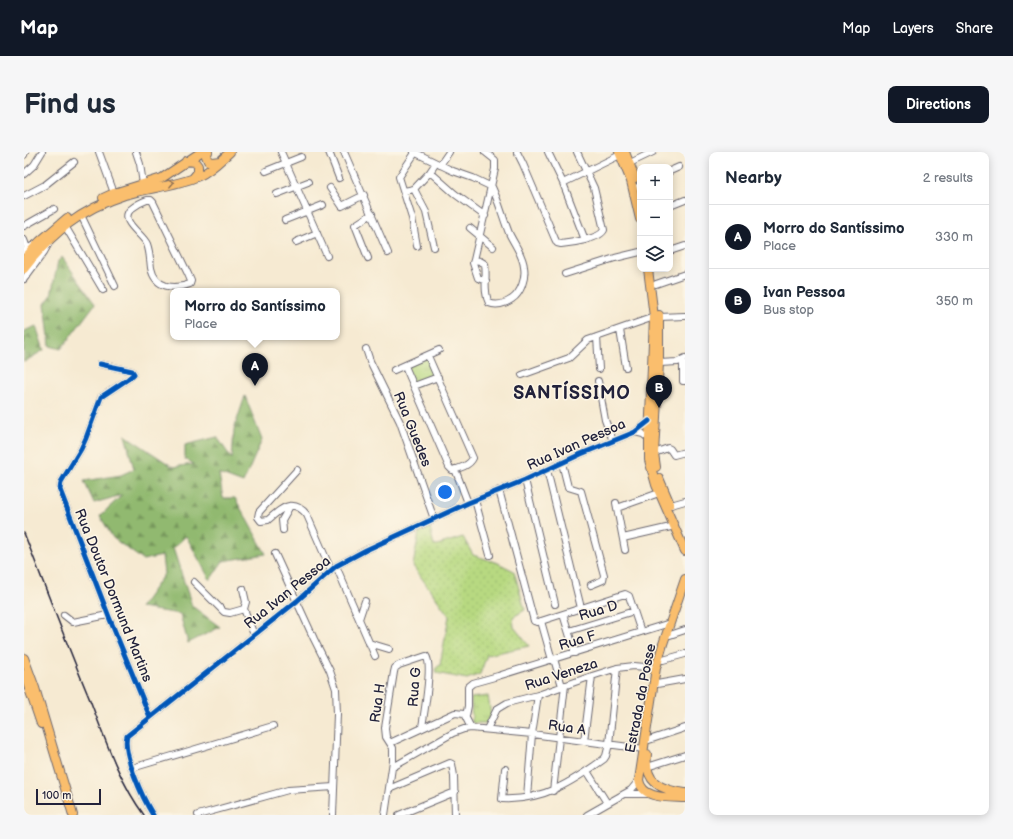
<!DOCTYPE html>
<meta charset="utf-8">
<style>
:root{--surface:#fff;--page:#f6f6f7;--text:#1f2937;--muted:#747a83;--line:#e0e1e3;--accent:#111827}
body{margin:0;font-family:"Balsamiq Sans",sans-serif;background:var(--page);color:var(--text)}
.controls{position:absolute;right:12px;top:12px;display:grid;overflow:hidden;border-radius:8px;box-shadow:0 2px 10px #0003}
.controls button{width:36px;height:36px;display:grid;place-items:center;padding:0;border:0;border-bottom:1px solid var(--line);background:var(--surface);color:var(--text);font:20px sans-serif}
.scale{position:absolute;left:12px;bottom:10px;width:65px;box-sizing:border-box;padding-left:4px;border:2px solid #22223b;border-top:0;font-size:11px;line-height:14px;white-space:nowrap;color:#22223b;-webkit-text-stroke:3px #fcf5e5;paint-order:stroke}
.you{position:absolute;left:421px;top:340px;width:14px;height:14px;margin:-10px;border:3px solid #fff;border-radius:50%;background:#1a73e8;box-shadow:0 0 0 6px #1a73e833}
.badge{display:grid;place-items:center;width:26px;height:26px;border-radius:50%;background:var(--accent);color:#fff;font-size:13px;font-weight:700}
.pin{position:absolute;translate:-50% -33px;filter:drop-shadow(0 1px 2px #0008)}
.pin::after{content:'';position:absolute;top:21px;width:14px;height:12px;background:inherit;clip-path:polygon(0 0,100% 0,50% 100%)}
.popup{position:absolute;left:146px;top:136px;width:170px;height:52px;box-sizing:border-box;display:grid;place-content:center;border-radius:8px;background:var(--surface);filter:drop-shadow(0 1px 3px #0005);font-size:13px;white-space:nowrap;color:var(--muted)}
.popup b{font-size:15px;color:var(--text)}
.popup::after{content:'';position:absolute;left:50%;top:100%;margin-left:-8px;border:8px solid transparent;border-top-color:var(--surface)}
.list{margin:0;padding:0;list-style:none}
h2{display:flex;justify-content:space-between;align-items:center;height:52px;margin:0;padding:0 16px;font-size:17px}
h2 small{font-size:13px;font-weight:400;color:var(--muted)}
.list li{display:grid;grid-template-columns:26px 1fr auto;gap:12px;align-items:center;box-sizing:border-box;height:64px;padding:0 16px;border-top:1px solid var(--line)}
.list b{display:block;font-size:15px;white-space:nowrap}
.list p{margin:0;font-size:13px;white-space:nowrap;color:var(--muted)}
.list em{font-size:13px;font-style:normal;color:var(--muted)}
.icon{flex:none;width:22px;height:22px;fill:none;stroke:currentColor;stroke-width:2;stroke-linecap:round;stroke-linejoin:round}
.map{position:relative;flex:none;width:661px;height:663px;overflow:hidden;border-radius:8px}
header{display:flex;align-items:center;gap:24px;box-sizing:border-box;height:56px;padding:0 20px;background:var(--accent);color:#fff}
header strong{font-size:19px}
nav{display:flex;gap:22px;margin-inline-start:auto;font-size:14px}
.intro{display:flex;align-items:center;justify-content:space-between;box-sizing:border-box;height:96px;padding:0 24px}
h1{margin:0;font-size:28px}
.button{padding:10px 18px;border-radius:8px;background:var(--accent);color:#fff;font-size:14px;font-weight:700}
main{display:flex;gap:24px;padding:0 24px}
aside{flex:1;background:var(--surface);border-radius:8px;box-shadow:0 2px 10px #0003}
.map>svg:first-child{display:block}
.grass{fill:url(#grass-dots);stroke:#6c7e5e}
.forest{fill:url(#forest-firs);stroke:#5a6e55}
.park{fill:url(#park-tufts);stroke:#6c7e5e}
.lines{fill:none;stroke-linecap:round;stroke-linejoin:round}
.minor-casing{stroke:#6c6870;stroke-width:8}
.major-casing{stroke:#6c6870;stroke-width:10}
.minor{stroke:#fff;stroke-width:6}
.major{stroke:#fabe6d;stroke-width:8}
.rail{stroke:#22223b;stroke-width:1.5}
.cycleway-casing{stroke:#fcf5e5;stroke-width:8}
.cycleway{stroke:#0057b8;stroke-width:5}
.oneway{stroke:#8e7054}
.labels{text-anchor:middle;stroke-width:3;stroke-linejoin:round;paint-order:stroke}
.street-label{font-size:14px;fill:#22223b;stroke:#fcf5e5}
.district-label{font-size:18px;font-weight:bold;letter-spacing:1px;fill:#22223b;stroke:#fcf5e5}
</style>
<header>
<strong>Map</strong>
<nav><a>Map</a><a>Layers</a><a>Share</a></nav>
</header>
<div class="intro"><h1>Find us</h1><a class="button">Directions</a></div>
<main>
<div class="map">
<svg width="661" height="663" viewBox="0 0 661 663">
<defs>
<pattern id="grass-dots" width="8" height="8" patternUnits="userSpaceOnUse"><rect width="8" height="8" fill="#b7d981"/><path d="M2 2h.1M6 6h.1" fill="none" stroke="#9dba70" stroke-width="1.8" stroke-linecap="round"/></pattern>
<pattern id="forest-firs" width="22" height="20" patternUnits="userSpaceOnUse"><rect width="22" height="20" fill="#91b96f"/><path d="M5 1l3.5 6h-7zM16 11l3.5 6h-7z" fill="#76965c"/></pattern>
<pattern id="park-tufts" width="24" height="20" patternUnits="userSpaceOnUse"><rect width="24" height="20" fill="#b7d981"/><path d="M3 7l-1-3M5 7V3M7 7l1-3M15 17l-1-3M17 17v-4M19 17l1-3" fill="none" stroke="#9dba70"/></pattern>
</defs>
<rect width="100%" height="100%" fill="#fcf5e5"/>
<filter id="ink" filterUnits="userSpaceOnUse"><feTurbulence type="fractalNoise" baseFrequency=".025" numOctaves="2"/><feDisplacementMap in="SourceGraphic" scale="8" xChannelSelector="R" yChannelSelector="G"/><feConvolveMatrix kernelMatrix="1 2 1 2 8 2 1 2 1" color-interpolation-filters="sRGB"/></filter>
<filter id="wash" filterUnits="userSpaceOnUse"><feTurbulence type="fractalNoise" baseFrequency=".012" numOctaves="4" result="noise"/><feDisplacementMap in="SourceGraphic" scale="16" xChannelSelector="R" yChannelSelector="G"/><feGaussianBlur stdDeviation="0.9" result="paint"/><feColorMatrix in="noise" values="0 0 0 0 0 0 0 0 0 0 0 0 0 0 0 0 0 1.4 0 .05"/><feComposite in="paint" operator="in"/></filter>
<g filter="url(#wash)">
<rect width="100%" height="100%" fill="#f6ead2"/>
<path class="grass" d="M406,375L410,394L439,385L449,403L474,411L490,419L501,458L489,465L490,475L505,494L463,503L456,522L443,527L412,521L411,517L416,513L425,464L389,414L395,380Z"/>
<path class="forest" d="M38,105L71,152L37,197L26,194L21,152L27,144L34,109Z
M12,174L20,198L0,210V179Z
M221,244L238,288L219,331L195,322L199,346H211L242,402L199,409L186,428L162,384L149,396L168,454L196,475L164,491L156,462L116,456L140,422L138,404L119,408L89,386L76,364L98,343L70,351L60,329L97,323L110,317L101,283L149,315L170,312L161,307V293L193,285L208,307L210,277Z"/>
<path class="park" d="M404,204L414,225L390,234L381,214Z
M464,544L467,563L462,571H448L447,546Z"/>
</g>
<g filter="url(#ink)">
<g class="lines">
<defs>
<path id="minor" d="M75,0L90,41
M112,0L116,12L119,32
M257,0L303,104
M305,0L315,26
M320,0L364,101
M390,0L429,19L449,26L468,35C475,50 479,66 485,81C490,92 499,103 500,115C502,126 497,141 488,147C481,152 472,154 465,151C459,140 463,124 461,112L456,109L450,108L449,111L454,126L462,129
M493,0L499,12L531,87L533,91L537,92C547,91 576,87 580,78L570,36L553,0
M524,0L539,31L561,88
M391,1L375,25L388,66L393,94
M0,3L1,0
M606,11L629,0
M416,13L425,0
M242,19L277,5
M646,19L655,15
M406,20L431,42L461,64
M0,22L10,13L18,0
M539,31L596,3
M614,35L616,34
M306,36L318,54L340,43
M390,37L402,60L410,95
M380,39L390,37L406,20L412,11
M253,42L284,30
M0,44L21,33L50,10
M123,48H127L129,50L164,122L167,129L166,132C150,138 131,136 127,116C126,108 126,100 123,92C119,82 94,69 107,57C112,53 117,50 123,48Z
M646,54L661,48
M57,63L91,134
M261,68L299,53
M0,74L30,57
M41,74L79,138
M446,76L469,95
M0,88L3,96
M272,90L293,81
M0,99L13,91
M646,99L661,94
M344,106L331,73L348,62
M450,108L471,17V8L461,0
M541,122L591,106L616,100
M0,127L20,100L25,91
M632,132L661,122
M635,165L661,164
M596,178L602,215
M573,185L575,217
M342,197L346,209L376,270L410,367
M659,207V229H661
M635,211L654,210L661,206
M76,212L108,219L110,222L104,227L77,245L62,286L57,297L37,330L36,338L85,465L126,565
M381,214L425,315L428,318C435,317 446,313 449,306L404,204
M370,218L415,198
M498,223L545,206L564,188L630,165
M574,229L581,268L589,289
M390,234L414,225
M611,280L619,282L625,287
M630,301L644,296L646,297L650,303L661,300
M538,311L544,335L557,339L580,423L579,428L567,433
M431,317L444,351
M273,318L235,360L234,365L237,369L244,368C256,357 269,345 283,363L307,418
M523,318L557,456
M501,328L531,452
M475,338L510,469L514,470L601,442L605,444L617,480
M451,348L466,403
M592,351L601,398
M647,353L661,349
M593,356L635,341
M259,378L258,368L266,354
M599,386L651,374
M251,402L290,487L306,519L312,537L313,562L309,663
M312,414L351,504
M170,430L200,460L206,461L220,457
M219,437L222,450L220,457L230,483
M539,462L551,501
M40,463L49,470L84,463
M335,467L341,449
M517,469L528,508
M545,479L610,459
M646,483L661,478
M345,491L365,497
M530,507L538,534
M639,508L661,502
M633,532L661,527
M442,564L444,554V535L449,531L474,524L646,471
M463,577L473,557L483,551L514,543L568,524L593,516L610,514L632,516
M625,588L661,576
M560,589L568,524
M366,591L431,561L440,562L447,576
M369,615L429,581L440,577L447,576L508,582L620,597
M623,615L661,603
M108,616L249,574
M481,617L478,647C519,649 548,630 580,607L582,604L585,592L593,516
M563,619L583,651
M365,637L426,611L428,612L430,624L431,663
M529,639L541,533
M600,642H626
M503,645L508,582L514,543
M129,663C119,647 98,601 103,584L273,449L312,414L342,398L444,351L501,328L557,302L611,280L625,269
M174,663L264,638L310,635
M361,663L369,609V596L362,585L361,576L370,520L371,516L375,513L402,504C409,512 400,562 398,575
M375,663L431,640
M563,663L607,638L612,632L615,625"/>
<path id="major" d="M184,0L182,4L184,9L188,10L196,9
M595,0L607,29L616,67
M601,0L611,26
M162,9L171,10L174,14V20L169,26
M79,46L90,41L138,26L177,0
M0,107L16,89L43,66
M0,117C28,81 57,57 101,43C125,36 152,34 175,24C187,19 196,9 206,0
M624,117L630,165L625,287V308L632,333L661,399
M632,315L630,301L635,211V163
M635,326L646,352
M661,427L639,492L632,516L615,628C618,648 646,645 661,646
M0,506L11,536L49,663
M0,522L17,572
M623,602C620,630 636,638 661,641"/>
</defs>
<use href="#minor" class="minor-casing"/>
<use href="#major" class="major-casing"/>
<use href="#minor" class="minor"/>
<use href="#major" class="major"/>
<path class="rail" d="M0,381C22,437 43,493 66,548C81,587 95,629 120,663"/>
<defs>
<path id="cycleway" d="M76,212L108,219L110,222L104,227L77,245L62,286L57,297L37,330L36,338L85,465L126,565
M129,663C119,647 98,601 103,584L273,449L312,414L342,398L444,351L501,328L557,302L611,280L625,269"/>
</defs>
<use href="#cycleway" class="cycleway-casing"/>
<use href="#cycleway" class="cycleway"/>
</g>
<defs><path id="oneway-chevron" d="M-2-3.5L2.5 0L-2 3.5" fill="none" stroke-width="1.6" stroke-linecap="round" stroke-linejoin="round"/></defs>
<use class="oneway" href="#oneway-chevron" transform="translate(147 31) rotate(-14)"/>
</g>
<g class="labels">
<g class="street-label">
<text transform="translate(389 277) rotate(68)" y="5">Rua Guedes</text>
<text transform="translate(552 292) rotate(-24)" y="5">Rua Ivan Pessoa</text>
<text transform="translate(263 440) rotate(-39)" y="5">Rua Ivan Pessoa</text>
<text transform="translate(90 443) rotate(68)" y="5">Rua Doutor Dormund Martins</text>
<text transform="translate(574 458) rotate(-17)" y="5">Rua D</text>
<text transform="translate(553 488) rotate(-17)" y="5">Rua F</text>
<text transform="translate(537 522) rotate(-18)" y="5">Rua Veneza</text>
<text transform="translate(390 535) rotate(-86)" y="5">Rua G</text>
<text transform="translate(616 546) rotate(-79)" y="5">Estrada da Posse</text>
<text transform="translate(353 551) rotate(-82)" y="5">Rua H</text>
<text transform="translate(543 575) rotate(8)" y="5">Rua A</text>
</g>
<g class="district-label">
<text x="548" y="247">SANTÍSSIMO</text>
</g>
</g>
</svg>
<div class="controls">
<button>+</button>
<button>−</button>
<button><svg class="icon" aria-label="layers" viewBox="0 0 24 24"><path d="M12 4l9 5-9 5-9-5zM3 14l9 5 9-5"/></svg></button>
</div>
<div class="scale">100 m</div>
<div class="you"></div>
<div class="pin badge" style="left:231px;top:234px">A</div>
<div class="popup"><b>Morro do Santíssimo</b>Place</div>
<div class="pin badge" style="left:635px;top:256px">B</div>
</div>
<aside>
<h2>Nearby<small>2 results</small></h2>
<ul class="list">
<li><span class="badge">A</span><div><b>Morro do Santíssimo</b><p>Place</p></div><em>330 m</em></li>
<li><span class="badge">B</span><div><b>Ivan Pessoa</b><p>Bus stop</p></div><em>350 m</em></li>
</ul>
</aside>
</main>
